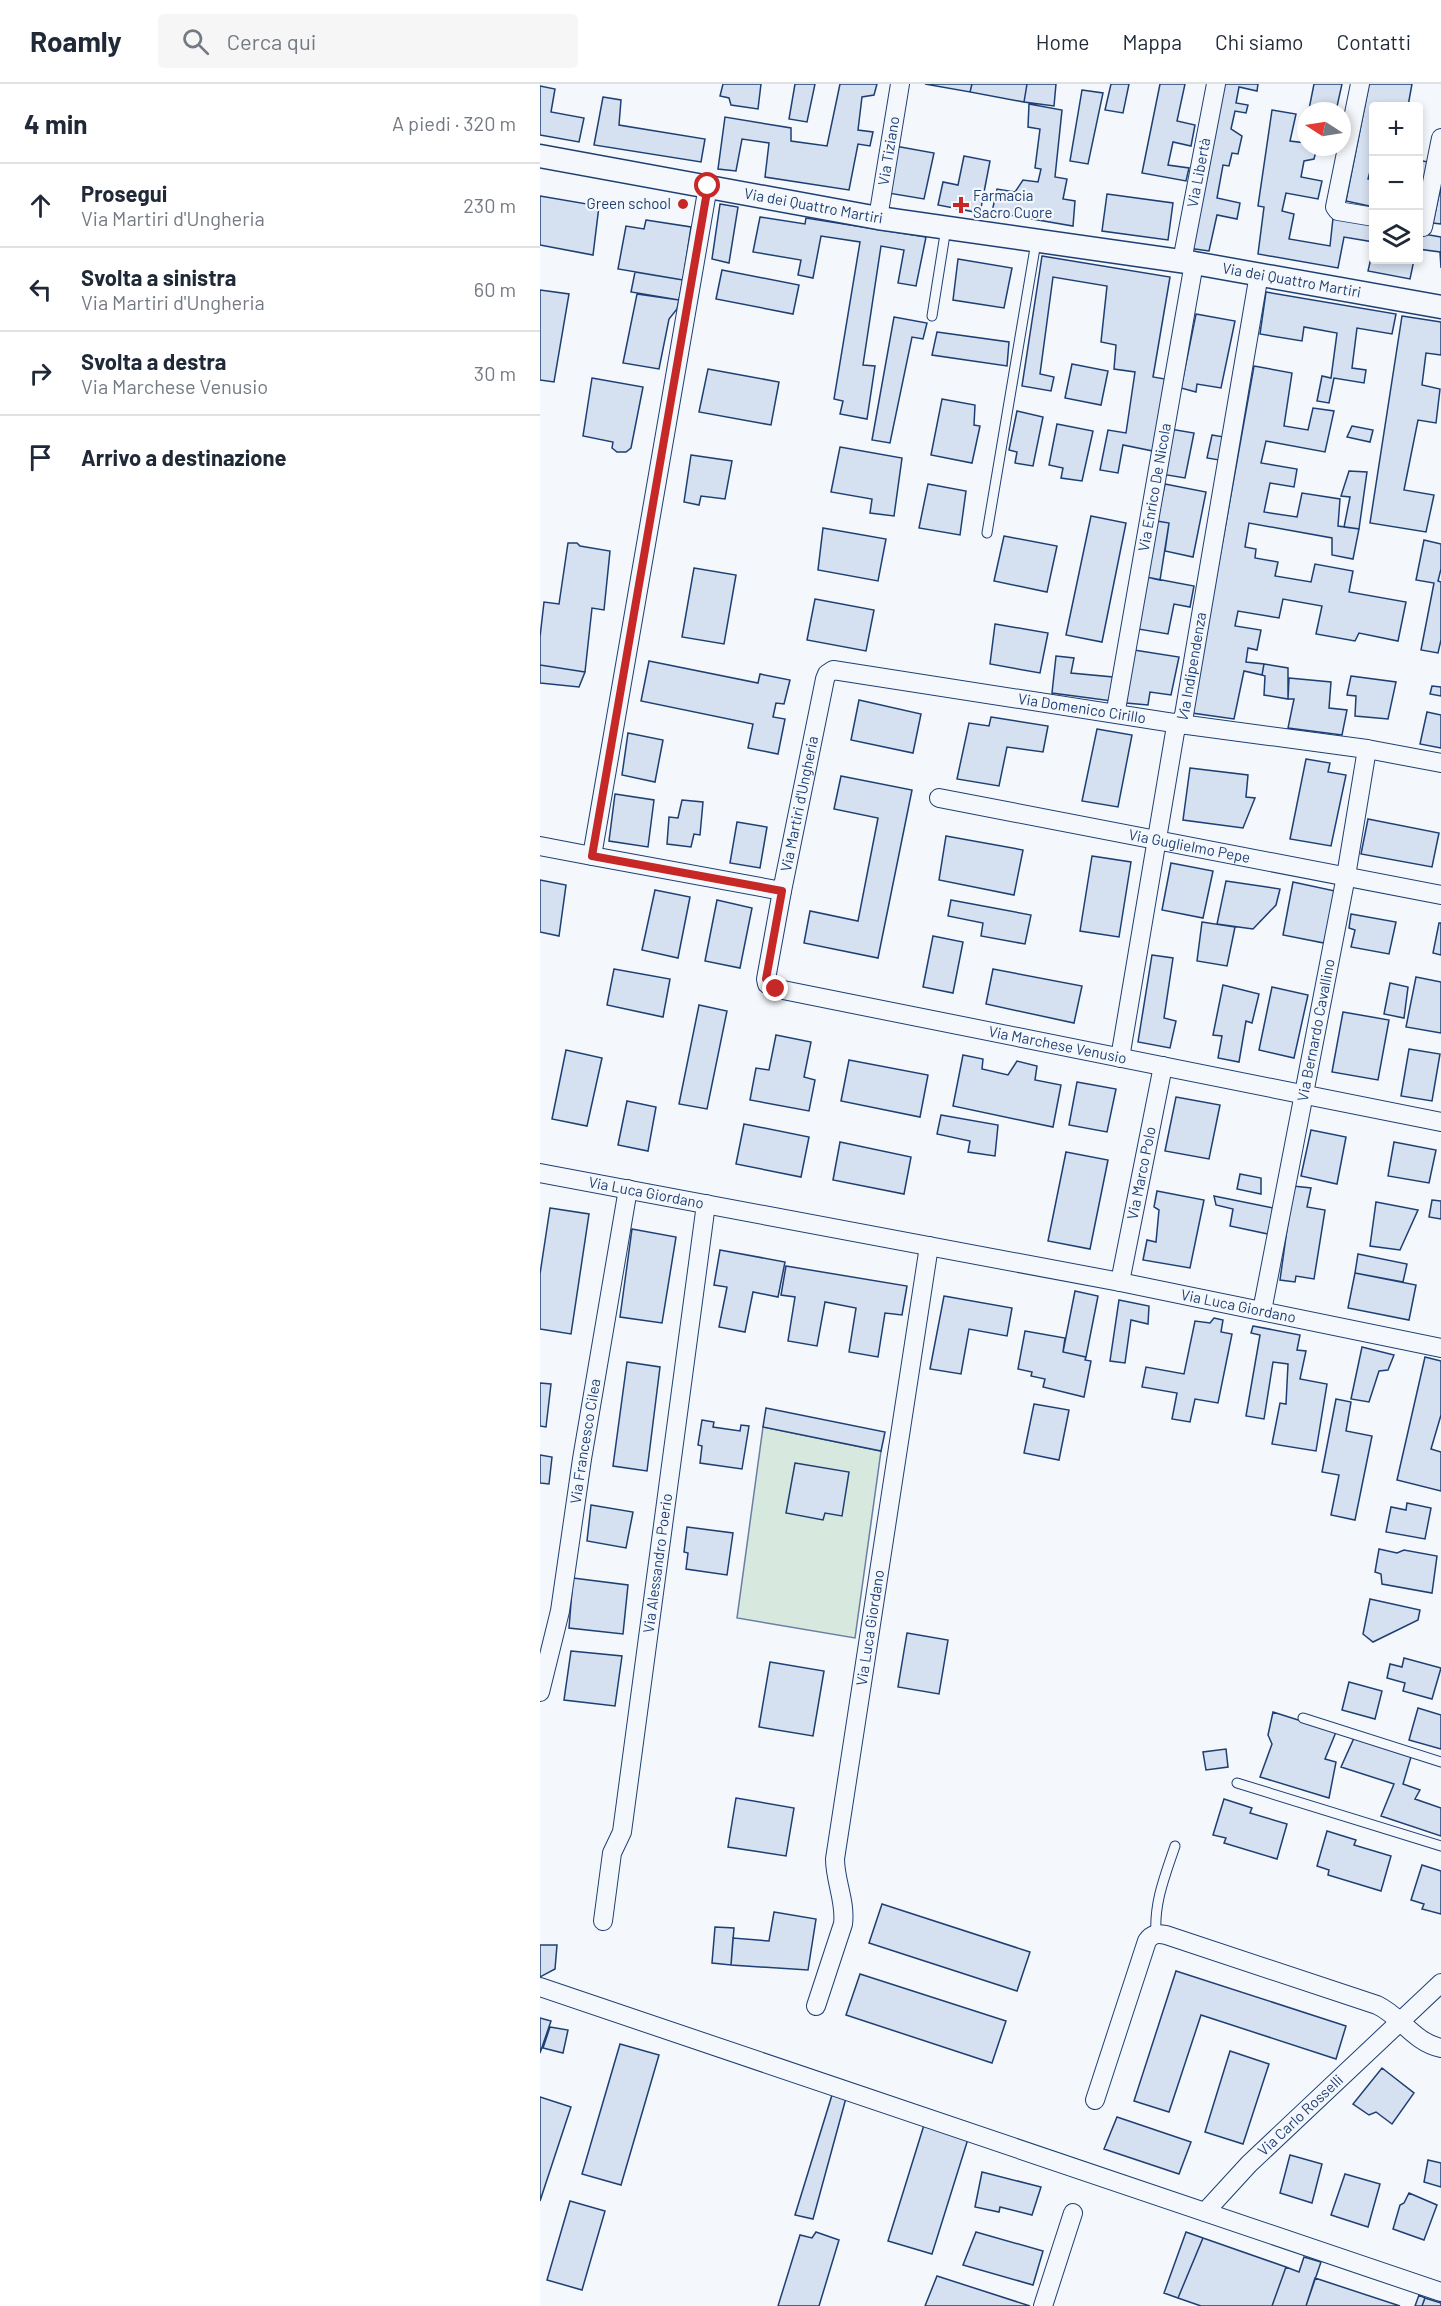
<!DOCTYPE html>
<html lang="it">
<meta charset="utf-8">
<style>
:root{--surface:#fff;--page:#f6f6f7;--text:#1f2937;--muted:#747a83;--line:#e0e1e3}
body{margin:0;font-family:Barlow,sans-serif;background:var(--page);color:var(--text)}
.controls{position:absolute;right:18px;top:18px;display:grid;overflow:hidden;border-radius:6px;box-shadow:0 3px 9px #0003}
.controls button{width:54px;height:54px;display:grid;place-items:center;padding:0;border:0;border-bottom:2px solid var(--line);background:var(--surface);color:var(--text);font:30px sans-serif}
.compass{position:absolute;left:757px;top:18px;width:54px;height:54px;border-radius:50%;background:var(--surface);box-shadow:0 3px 9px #0003;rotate:282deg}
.stop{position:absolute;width:18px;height:18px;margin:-14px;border:4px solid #c62828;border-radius:50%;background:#fff}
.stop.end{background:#c62828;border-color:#fff;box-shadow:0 2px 6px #0008}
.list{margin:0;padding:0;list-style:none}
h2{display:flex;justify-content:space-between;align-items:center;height:78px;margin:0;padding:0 24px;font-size:26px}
h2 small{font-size:20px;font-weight:400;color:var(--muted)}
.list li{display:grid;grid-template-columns:39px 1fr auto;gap:18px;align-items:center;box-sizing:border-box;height:84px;padding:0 24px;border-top:2px solid var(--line)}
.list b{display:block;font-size:22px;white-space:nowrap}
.list p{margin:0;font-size:20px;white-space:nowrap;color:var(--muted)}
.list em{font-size:20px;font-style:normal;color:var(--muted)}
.icon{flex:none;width:33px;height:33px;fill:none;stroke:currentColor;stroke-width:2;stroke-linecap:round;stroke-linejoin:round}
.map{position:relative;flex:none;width:901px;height:2222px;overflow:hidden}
header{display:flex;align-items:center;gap:36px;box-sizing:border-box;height:84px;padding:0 30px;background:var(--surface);border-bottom:2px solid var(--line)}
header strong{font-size:28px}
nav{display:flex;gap:33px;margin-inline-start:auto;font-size:21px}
.search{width:420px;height:54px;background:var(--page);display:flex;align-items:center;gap:15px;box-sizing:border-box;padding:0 21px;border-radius:6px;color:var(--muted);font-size:22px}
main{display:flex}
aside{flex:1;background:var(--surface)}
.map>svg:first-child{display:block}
.green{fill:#d7e8df;stroke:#687fa3;stroke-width:1.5}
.building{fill:#d5e0f0;stroke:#1d3f73;stroke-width:1.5}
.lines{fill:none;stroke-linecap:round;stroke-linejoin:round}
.service-casing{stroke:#1d3f73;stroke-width:11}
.minor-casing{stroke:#1d3f73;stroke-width:20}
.tertiary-casing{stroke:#1d3f73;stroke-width:25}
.service{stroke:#f4f7fb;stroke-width:9}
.minor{stroke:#f4f7fb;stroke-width:18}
.tertiary{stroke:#f4f7fb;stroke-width:22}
.route{stroke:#c62828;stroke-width:8}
.poi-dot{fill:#c62828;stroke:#f4f7fb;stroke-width:2}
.labels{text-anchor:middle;stroke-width:4.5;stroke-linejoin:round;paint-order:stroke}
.street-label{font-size:15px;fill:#1d3f73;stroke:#f4f7fb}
.poi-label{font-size:15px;fill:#1d3f73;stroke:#f4f7fb;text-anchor:start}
</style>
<header>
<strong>Roamly</strong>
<div class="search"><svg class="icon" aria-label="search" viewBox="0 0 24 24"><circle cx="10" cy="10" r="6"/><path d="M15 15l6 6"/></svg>Cerca qui</div>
<nav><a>Home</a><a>Mappa</a><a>Chi siamo</a><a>Contatti</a></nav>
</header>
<main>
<aside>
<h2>4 min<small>A piedi · 320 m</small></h2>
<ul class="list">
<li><svg class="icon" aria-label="ahead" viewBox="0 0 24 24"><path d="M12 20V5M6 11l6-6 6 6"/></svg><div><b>Prosegui</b><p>Via Martiri d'Ungheria</p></div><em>230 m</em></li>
<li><svg class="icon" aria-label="left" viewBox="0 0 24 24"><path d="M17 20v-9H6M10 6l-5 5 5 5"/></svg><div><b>Svolta a sinistra</b><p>Via Martiri d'Ungheria</p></div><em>60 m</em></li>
<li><svg class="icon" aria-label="right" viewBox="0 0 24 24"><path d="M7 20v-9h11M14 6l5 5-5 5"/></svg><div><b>Svolta a destra</b><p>Via Marchese Venusio</p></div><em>30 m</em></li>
<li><svg class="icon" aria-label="arrive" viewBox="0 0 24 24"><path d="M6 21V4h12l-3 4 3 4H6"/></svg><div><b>Arrivo a destinazione</b></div></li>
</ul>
</aside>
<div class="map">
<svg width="901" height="2222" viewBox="0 0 901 2222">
<rect width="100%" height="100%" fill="#f4f7fb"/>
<path class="green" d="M223,1343L341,1367L315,1554L197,1534Z"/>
<path class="building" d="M183,0H221L218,25L191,21L189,14L180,12Z
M255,0H275L267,38L249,35Z
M300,0H337L334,11L322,13L318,46L333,48L330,62L318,60L309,106L225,93L229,59L202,55L196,87L178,85L185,33L251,44V57L287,62Z
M385,0H432L430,8Z
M432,0H487L484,18L430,8Z
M487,0H516L514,22L484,18Z
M571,0H589L583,29L565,26Z
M620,0H645L637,37L655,41L651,62L633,58L628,81L649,84L646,97L602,89Z
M680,0H718L717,7L699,3L696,19L708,21L706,29L695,27L691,45L702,52L698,70L692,69L689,82L683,81L677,114L700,119L697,135L677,131L669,167L648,164Z
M774,0H802L796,27L769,25Z
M829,0H872L868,22H834V85L831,84L828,95L834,96V123L806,117Z
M0,2L15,5L11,28L44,34L39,58L0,51Z
M542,6L563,9L548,80L530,77Z
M63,13L81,16L79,41L165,55L161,78L54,61Z
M489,20L522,26L515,93L527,95L523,115L535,117L533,142L452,128L457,105L475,108L483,96L498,98L501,85L495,84L500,45L488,43Z
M732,26L756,30L750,57L766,59V63H777L774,75L764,77L761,93L782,97L778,115L746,109L742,127L754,130L749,155L790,162L793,134L834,141V158L804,153L798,184L718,170L724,123L718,122Z
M355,62L394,69L384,115L348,109Z
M424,72L450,77L440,129L398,121L403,98L418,101Z
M878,76L888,78L884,95L878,94Z
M901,101V140L893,139Z
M567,110L633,119L628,156L562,147Z
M0,112L59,122L53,171L0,161Z
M180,120L198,123L189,179L172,175Z
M220,133L265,140L266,134L386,153L376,202L358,199L364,166L341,162L323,281L335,282L327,335L300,330L303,317L294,315L320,158L281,152L273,194L258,191L261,176L213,168Z
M106,136L151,143L143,196L78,185L86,142L104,145Z
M878,149L901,153V184L900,168L878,165Z
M834,161V176H874L870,195L828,187Z
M502,172L630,193L613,293L625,295L613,367L583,361L578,389L560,386L568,346L586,349L595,288L574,285L576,261L561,258L567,202L513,193L500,290L514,293L511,307L482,302Z
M418,175L472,184L464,224L413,216Z
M182,186L259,201L253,230L176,215Z
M95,188L143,196L139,216L91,208Z
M0,206L29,210L14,298L0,296Z
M726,208L856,230L852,250L817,244L812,284L826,286L824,299L794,294L789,319L777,317L782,292L791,294L797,249L764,243L762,257L720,250Z
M97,210L139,216L137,225L129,235L119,285L83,279Z
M656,230L695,237L681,304L657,300L656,308L641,304Z
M862,232L901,238V271L886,269L882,301L900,305L896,339L878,336L864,406L894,411L886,448L830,439Z
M354,233L387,239L383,255L372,253L350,359L332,356Z
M397,248L469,258L467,282L392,271Z
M532,280L568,287L561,321L525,314Z
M714,282L752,289L744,342L768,346L773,324L794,327L785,368L726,357L721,379L757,385L754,403L730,399L724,428L757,433L762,409L800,415L798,442L819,445L813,475L792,471V454L709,439L705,463L716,465L715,474L738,478L735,492L771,498L775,480L813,487L809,508L866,518L858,557L819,549L815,557L776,550L782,522L743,515L739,534L698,527L695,542L721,546L717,566L708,564L706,578L724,580L722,591L704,587L694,635L652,629Z
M168,285L239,298L231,341L159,328Z
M52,294L103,303L91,364L86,368H77L72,364L73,358L43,352Z
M402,315L435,321L434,341L440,342L432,379L391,371Z
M477,327L503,333L493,382L475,379L477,368L469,366Z
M517,340L553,347L542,397L521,394L523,384L509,381Z
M812,342L833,346L830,358L807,353Z
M630,345L654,349L645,394L621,390Z
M672,351L690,354L685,377L667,374Z
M300,363L362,374L354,432L330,429L332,415L291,408Z
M151,371L192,377L185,415L161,412L159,421L144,418Z
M809,387L827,388L819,445L804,443L810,413L801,412Z
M388,400L426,407L420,451L379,444Z
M625,400L666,408L653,473L625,467L629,439L617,437Z
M551,432L586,439L562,558L526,551Z
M617,437L629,439L620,496L606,493Z
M283,444L346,455L338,497L278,486Z
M464,452L517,462L507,508L454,497Z
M884,456L901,460V485L898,497L901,498V556L898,569L881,566L894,499L876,496Z
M28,459H37L40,462L70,467L64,526L52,524L45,588L0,581V553L4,518L19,520Z
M154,484L196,491L184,560L142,553Z
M606,493L654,502L650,523L634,520L628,550L598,545Z
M275,515L334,526L326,567L267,556Z
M455,540L508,549L500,589L450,580Z
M594,566L639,573L631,611L610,608L608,621L586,619Z
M516,572L534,574L531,589L573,593L572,617L512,609Z
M109,577L218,599L220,590L250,596L244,620L236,619L233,633L245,635L238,670L208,664L213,640L101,617Z
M724,580L748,584V615L724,611L725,592L722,591Z
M0,581L45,588L39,603L0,599Z
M811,592L856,598L848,635L815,632L816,612L807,611Z
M749,594L791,598L789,624L807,626L802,651L748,644L754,615H748Z
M892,602L901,603V612L890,610Z
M319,616L381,630L373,669L311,656Z
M887,628L901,631V664L880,660Z
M451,633L508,642L503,668L467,663L459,702L417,695L429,639L449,642Z
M557,645L592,651L578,723L542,717Z
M88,649L123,656L115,698L82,691Z
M766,675L790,679L788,688L806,691L791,762L750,755Z
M650,684L708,691L706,713L715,714L703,744L643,736Z
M301,692L372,706L338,874L264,859L270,827L318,837L338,734L294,725Z
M75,710L114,716L108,763L69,757Z
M142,716L163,718L160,751L154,750L151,763L127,760L129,733L138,734Z
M828,735L899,749L892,783L821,770Z
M197,738L227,743L220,784L190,779Z
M406,752L483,766L474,811L399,796Z
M552,772L591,778L579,853L540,847Z
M631,779L673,787L663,834L622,826Z
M0,796L26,801L19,852L0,848Z
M686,797L740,805L736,821L713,845L677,840Z
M753,798L795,807L784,859L743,851Z
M115,806L150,813L138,874L102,866Z
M177,816L212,824L200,884L165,877Z
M411,816L491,831L485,860L441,852L443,839L408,832Z
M811,830L856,838L849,870L811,863L815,846L809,844Z
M662,838L695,843L687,882L657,877Z
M899,839H901V871L893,869Z
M393,852L423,858L413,909L383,903Z
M612,871L633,874L624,934L636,937L630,964L598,958Z
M74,885L130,895L123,933L67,921Z
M453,885L542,902L534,939L446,920Z
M876,893L901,898V949L866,943Z
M850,899L868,903L864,934L844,930Z
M683,901L719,910L712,939L706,937L699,978L678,974L682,952L673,951Z
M732,903L768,911L754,974L719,966Z
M159,921L187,927L167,1025L139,1020Z
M803,928L849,936L838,996L792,988Z
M236,951L271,958L264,993L275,996L269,1027L210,1016L216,984L229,986Z
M869,965L900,970L892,1017L861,1012Z
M26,966L62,974L47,1042L12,1035Z
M423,971L443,975L442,985L468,991L477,977L497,982L495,996L521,1001L513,1043L413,1022Z
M309,976L388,991L380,1033L301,1017Z
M537,998L576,1005L567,1048L529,1041Z
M636,1013L680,1021L669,1075L625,1067Z
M87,1017L116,1023L108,1067L78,1061Z
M401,1031L458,1041L455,1072L428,1068L430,1057L397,1050Z
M204,1040L269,1053L261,1093L196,1080Z
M771,1046L806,1053L797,1100L761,1092Z
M300,1058L371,1073L364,1110L293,1096Z
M854,1058L896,1066L889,1099L848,1092Z
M526,1068L568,1076L550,1165L508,1157Z
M700,1090L721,1094V1110L697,1105Z
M753,1102L771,1104L767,1123L785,1126L774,1195L756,1192L755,1198L740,1196Z
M617,1107L664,1116L650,1184L603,1176L607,1156L616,1158L619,1126L614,1123Z
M674,1112L733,1124L728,1150L690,1142L693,1125L676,1121Z
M892,1116L901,1117V1135L889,1133Z
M836,1118L878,1126L860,1166L830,1162Z
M10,1124L49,1130L31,1250L0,1245V1190Z
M92,1145L136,1153L122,1239L80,1233Z
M180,1166L245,1178L238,1213L213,1208L205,1248L179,1243L187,1203L174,1201Z
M818,1170L867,1180L863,1198L815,1189Z
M246,1182L367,1202L362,1231L345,1229L338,1273L309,1268L316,1224L285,1218L277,1262L248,1257L255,1213L241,1211Z
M815,1189L876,1201L869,1236L808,1224Z
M535,1207L558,1212L546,1273L523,1268Z
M404,1212L472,1224L467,1252L429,1245L421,1290L390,1285Z
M579,1216L609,1222L608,1240L591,1236L585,1279L570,1277Z
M674,1234L683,1236L681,1248L692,1250L678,1319L655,1315L650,1338L632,1335L637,1309L602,1303L606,1283L644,1290L655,1237L670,1239Z
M713,1242L760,1251L757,1266L766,1267L760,1295L787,1300L776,1367L732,1360L740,1319L746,1320L748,1280L733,1278L724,1335L706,1332L720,1251L711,1249Z
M485,1247L525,1254L523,1268L546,1273L545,1276L551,1277L544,1313L503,1303L505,1295L491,1292L492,1288L478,1285Z
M822,1263L854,1271L848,1286L839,1287L829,1318L811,1315Z
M885,1273L901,1277V1331L891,1365L901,1368V1407L857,1396Z
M87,1278L120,1283L107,1387L73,1382Z
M0,1299L11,1300L6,1343L0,1342Z
M796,1315L811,1318L806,1347L832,1352L815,1436L791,1431L799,1391L782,1388Z
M494,1320L529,1326L519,1376L484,1369Z
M226,1324L345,1348L341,1367L223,1343Z
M162,1336L174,1338L173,1343L200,1347L201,1341L209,1342L202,1385L160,1379L162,1362L158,1361Z
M0,1371L12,1373L9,1400L0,1399Z
M255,1379L309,1388L302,1432L285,1429L283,1436L246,1429Z
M867,1419L891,1424L885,1455L846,1448L851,1423L866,1426Z
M51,1421L93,1428L86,1464L47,1457Z
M147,1443L193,1449L187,1491L146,1485L148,1469L144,1468Z
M839,1465L857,1469L864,1466L897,1472L892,1509L842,1500L841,1490L835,1488Z
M33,1494L88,1501L83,1550L29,1544Z
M830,1515L880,1526L878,1536L833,1558L823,1550Z
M367,1549L408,1556L399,1610L358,1603Z
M31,1567L82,1572L75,1622L24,1616Z
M864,1574L901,1584L892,1615L863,1607L865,1599L847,1594L850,1580L862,1583Z
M230,1578L284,1587L273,1652L219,1643Z
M809,1598L842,1607L835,1635L802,1626Z
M878,1624L901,1631V1665L869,1656Z
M733,1628L796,1648L785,1675L796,1678L789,1714L720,1693L732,1660L728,1651Z
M814,1654L871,1673L863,1700L880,1706L875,1715L901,1724V1752L841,1732L854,1700L801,1683Z
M686,1665L688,1683L666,1686L663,1668Z
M196,1714L254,1724L246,1772L188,1763Z
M684,1715L712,1724L710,1729L747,1740L737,1775L684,1759L686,1754L673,1751Z
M787,1747L816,1756L814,1761L851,1772L841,1807L788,1791L789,1786L777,1782Z
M882,1781L901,1787V1830L882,1825L884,1820L871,1816Z
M342,1820L490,1868L477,1907L329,1859Z
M234,1828L276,1835L268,1886L191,1881L193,1854L229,1857Z
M175,1843L194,1844L191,1881L172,1879Z
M0,1861H17L15,1885L0,1893Z
M636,1887L806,1942L796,1975L661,1931L629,2028L594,2017Z
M320,1890L466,1937L452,1979L306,1931Z
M0,1934L11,1937L0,1969Z
M10,1943L28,1946L23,1969L3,1964Z
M80,1960L119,1971L81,2101L42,2090Z
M690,1967L729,1980L703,2060L665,2048Z
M842,1984L874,2009L852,2040L836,2028L829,2031L813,2020Z
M292,2011L306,2014L273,2135L255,2131Z
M0,2013L31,2023L0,2117Z
M577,2033L651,2058L639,2090L564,2065Z
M384,2041L428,2055L392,2170L348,2157Z
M750,2071L782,2080L772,2119L740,2109Z
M888,2076L901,2079V2103L884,2098Z
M442,2088L501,2103L492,2131L460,2123L459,2128L435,2123Z
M805,2090L840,2100L828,2143L791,2131Z
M869,2109L897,2121L884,2156L853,2145L860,2121L864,2119Z
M30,2117L65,2127L42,2206L7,2196Z
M276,2148L299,2156L279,2222H238L260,2151L272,2154Z
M436,2148L503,2167L493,2201L423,2181Z
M646,2148L663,2154L638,2214L624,2209Z
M663,2154L746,2183L732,2222H661L638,2214Z
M764,2173L781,2178L766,2222H732L746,2183L759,2188Z
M397,2192L490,2222H385Z
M775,2194L860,2222H766Z
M879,2211L885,2214L882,2222H875Z
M885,2214L901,2219V2222H882Z"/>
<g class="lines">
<defs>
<path id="service" d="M392,232L406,144
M447,449L496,158
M763,1634L901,1678
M697,1699L901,1762
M616,1850C614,1818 625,1792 635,1762"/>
<g id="minor">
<path d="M820,0L795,123L798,127L834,133"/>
<path id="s1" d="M338,134L360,0"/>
<path d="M883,143L901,54"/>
<path id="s2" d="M642,177L676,0"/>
<path id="s3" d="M576,626L654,179"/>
<path id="s4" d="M399,714L901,811"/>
<path d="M0,762L52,772L168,102"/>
<path id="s5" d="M52,772L242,807L285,595L287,590L293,586L640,640L827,665L901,679"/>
<path id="s6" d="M242,807L226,895L227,900L233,904L901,1038"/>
<path id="s7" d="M580,974L635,648L644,631L719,190"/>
<path id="s8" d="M0,1089L580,1198L901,1264"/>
<path id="s9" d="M580,1198L623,982"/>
<path id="s10" d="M722,1227L806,792L827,665"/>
<path id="s11" d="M0,1608L20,1527L42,1375L88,1105"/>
<path id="s12" d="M63,1837L72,1769L82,1748L166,1120"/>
<path d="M0,1903L901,2208"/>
<path id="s13" d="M276,1922L303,1840C306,1818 295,1797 295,1775L389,1162"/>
<path d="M555,2016L607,1857C612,1850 617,1849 626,1851L837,1921C861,1932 873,1958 901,1964"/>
<path id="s14" d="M665,2128L709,2080L901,1899"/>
<path d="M503,2222L533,2129"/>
</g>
<g id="tertiary">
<path id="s15" d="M0,72L338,134L654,179L901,223"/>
</g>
</defs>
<use href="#service" class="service-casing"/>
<use href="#minor" class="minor-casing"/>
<use href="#tertiary" class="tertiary-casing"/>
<use href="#service" class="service"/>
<use href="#minor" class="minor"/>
<use href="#tertiary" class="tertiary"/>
</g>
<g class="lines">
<path class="route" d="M168,102L52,772L242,807L226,895L230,903L236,905"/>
</g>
<g class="poi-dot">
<circle cx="143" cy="120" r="6"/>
<path d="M418 112h6v6h6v6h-6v6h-6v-6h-6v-6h6z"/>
</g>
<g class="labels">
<g class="street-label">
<text dy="5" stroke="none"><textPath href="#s1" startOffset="68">Via Tiziano</textPath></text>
<text dy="5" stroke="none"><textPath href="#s2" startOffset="90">Via Libertà</textPath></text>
<text dy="5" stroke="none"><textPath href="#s15" startOffset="278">Via dei Quattro Martiri</textPath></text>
<text dy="5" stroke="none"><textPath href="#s15" startOffset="762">Via dei Quattro Martiri</textPath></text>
<text dy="5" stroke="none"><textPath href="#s3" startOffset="226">Via Enrico De Nicola</textPath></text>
<text dy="5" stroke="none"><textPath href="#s7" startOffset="399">Via Indipendenza</textPath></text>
<text dy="5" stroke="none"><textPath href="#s5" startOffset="674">Via Domenico Cirillo</textPath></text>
<text dy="5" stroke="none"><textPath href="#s5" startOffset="282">Via Martiri d'Ungheria</textPath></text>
<text dy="5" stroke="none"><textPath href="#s4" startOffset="255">Via Guglielmo Pepe</textPath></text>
<text dy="5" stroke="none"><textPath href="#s10" startOffset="286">Via Bernardo Cavallino</textPath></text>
<text dy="5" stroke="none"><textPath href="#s6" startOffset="392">Via Marchese Venusio</textPath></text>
<text dy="5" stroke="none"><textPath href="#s9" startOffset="111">Via Marco Polo</textPath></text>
<text dy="5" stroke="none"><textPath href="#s8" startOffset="108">Via Luca Giordano</textPath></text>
<text dy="5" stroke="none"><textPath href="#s8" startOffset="711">Via Luca Giordano</textPath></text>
<text dy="5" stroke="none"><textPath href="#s11" startOffset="255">Via Francesco Cilea</textPath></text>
<text dy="5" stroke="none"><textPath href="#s12" startOffset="363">Via Alessandro Poerio</textPath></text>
<text dy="5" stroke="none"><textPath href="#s13" startOffset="386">Via Luca Giordano</textPath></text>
<text dy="5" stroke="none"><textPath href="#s14" startOffset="136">Via Carlo Rosselli</textPath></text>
</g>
<g class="poi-label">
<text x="433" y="117">Farmacia<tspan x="433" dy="17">Sacro Cuore</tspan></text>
<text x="131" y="125" text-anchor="end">Green school</text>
</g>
</g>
</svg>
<div class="controls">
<button>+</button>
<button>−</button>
<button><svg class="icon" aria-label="layers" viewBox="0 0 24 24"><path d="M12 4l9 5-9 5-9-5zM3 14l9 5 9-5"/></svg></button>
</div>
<svg class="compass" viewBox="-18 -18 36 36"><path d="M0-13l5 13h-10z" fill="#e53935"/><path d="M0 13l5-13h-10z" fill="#747a83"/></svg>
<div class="stop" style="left:168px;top:102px"></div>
<div class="stop end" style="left:236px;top:905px"></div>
</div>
</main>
